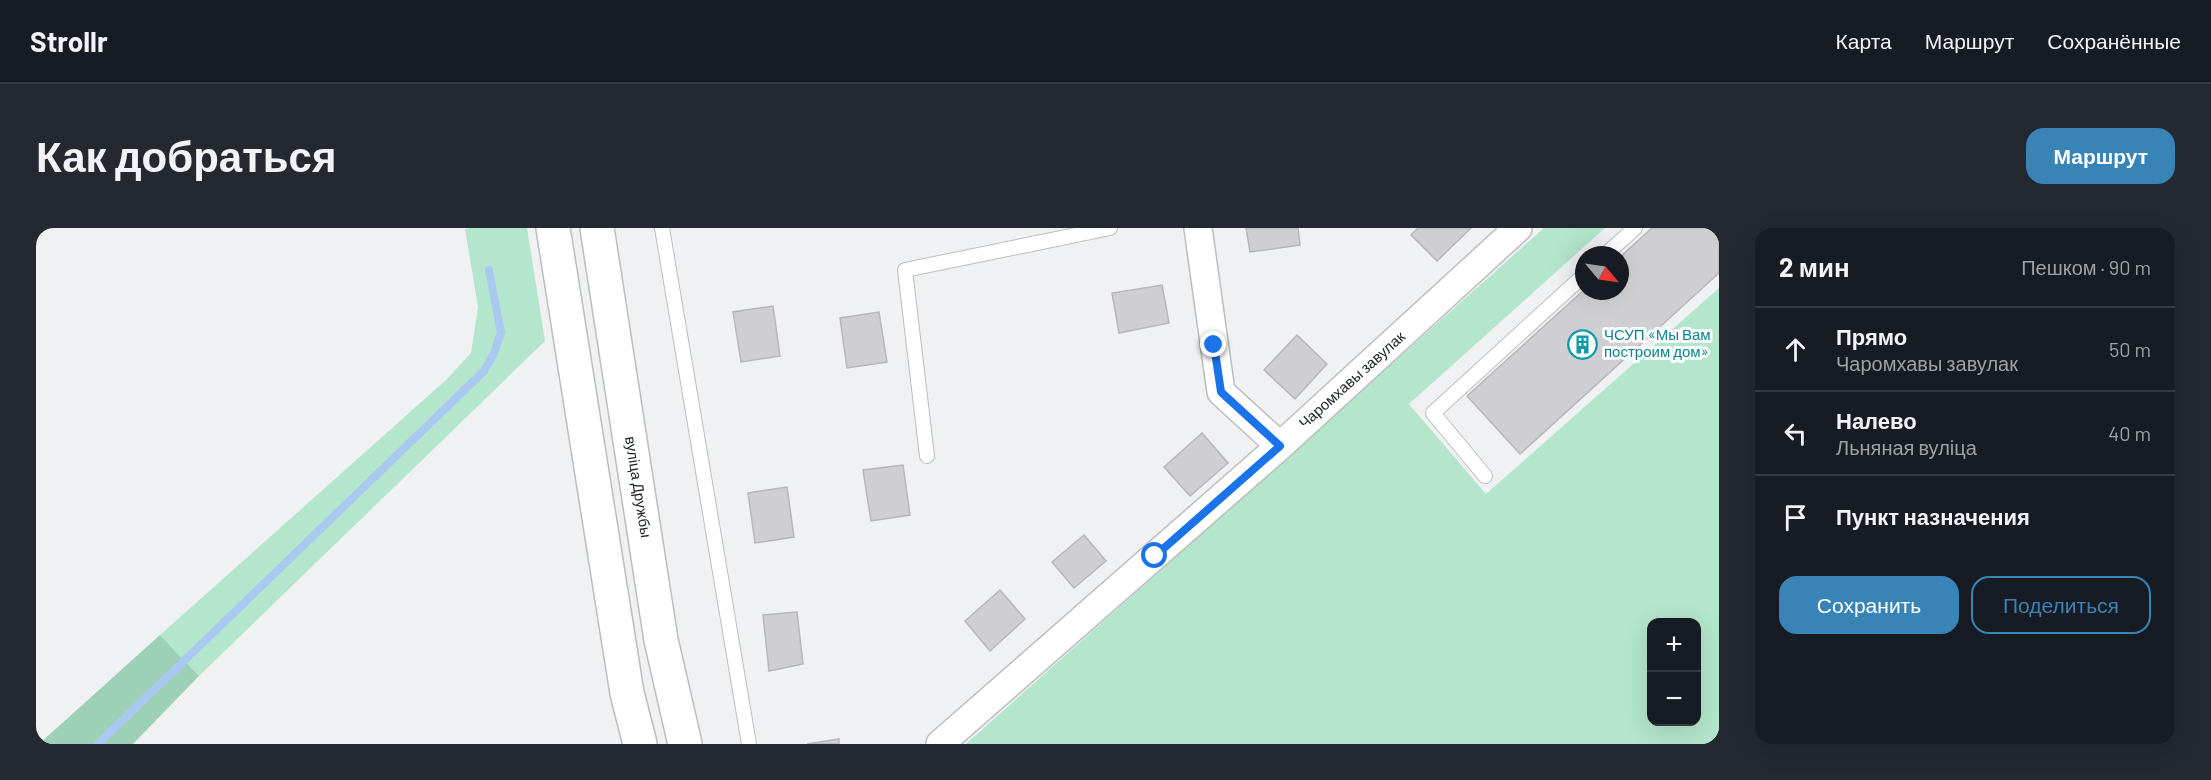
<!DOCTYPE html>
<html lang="ru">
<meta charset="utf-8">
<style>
:root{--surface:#171b24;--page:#242831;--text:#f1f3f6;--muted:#9ea1a6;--line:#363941;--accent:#3984b7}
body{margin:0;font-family:Barlow,sans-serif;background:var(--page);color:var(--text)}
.controls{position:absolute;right:18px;bottom:18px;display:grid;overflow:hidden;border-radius:12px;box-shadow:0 6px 24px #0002}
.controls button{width:54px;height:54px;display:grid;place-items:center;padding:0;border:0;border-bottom:2px solid var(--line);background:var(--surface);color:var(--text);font:30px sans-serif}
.compass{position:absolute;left:1539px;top:18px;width:54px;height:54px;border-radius:50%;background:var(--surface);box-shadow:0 6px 24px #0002;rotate:119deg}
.stop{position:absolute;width:18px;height:18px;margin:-14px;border:4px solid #1a73e8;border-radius:50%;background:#fff}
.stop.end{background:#1a73e8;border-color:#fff;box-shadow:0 2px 6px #0008}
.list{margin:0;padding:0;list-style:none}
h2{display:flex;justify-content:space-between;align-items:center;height:78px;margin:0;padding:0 24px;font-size:26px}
h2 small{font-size:20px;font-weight:400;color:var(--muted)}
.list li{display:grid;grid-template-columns:39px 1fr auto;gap:18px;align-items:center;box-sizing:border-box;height:84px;padding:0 24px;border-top:2px solid var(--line)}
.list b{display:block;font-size:22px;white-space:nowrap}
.list p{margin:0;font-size:20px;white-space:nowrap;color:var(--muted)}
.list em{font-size:20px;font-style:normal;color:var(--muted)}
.actions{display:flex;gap:12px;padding:18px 24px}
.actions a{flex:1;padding:14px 0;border:2px solid var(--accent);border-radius:18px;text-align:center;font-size:21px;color:var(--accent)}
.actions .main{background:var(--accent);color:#fff}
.icon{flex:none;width:33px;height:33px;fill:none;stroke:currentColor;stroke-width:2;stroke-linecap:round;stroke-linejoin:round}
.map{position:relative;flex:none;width:1683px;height:516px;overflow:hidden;border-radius:18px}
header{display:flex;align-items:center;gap:36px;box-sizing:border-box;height:84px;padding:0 30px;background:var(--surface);border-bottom:2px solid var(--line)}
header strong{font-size:28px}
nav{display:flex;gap:33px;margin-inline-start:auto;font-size:21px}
.intro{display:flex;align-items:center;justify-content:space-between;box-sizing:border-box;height:144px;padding:0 36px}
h1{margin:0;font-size:42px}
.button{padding:15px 27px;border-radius:18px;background:var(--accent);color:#fff;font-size:21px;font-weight:700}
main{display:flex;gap:36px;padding:0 36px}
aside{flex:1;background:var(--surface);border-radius:18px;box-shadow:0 6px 24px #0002}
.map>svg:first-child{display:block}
.green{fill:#b3e6cc;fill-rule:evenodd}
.forest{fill:#9cd1b7}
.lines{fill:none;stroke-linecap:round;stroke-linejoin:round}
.stream{stroke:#a9c9f1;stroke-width:8}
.building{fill:#cfcfd1;stroke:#b7b7b8;stroke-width:1.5}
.lane-casing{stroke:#bcbdbe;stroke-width:16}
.street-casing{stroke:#bcbdbe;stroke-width:30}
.primary-casing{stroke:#bcbdbe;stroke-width:36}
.lane{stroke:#fff;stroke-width:14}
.street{stroke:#fff;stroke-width:27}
.primary{stroke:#fff;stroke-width:33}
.route{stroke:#1a73e8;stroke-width:8}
.labels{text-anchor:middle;stroke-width:6;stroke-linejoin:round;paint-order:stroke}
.culture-label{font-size:15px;fill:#0d838f;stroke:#feffff;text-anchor:start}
.street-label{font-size:15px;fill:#222323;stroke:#feffff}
</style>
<header>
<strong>Strollr</strong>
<nav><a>Карта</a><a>Маршрут</a><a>Сохранённые</a></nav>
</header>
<div class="intro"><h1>Как добраться</h1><a class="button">Маршрут</a></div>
<main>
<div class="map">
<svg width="1683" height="516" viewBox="0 0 1683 516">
<rect width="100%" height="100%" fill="#f0f1f3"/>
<path class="green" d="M435,0H491L509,113L163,448L124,407L410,152L435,125L442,79L429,1Z
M1508,0H1569L1373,176L1450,266L1683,60V509L1678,516H930ZM1616,394H1660V494H1616Z"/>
<path class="forest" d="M124,407L163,448L97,516H3Z"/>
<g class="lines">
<path class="stream" d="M62,516L448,143L458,125L465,105L453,42"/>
</g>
<path class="building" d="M1210,0H1262L1264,17L1214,24Z
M1382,0H1435L1401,33L1375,7Z
M1616,0H1683V45L1484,226L1431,168L1548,62L1584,63V29Z
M1126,57L1133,95L1083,105L1076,65Z
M737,78L744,128L705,134L697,84Z
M843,84L851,134L811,140L804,90Z
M1261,107L1291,136L1259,171L1228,142Z
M1166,205L1192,235L1154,268L1128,239Z
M867,237L874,287L835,293L827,242Z
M751,259L758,309L719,315L712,265Z
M1048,307L1070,333L1038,360L1016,334Z
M964,362L989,391L954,423L929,393Z
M761,384L767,436L733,443L727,387Z
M803,511V516H771Z"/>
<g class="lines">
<defs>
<path id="lane" d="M626,0L713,516
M1569,27L1599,0
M891,228L869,42L1074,0
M1449,248L1397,185L1548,47"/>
<path id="street" d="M1162,0L1185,164L1244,218
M904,516L1244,218L1482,0"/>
<path id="primary" d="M517,0L591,465L604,516
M561,0L625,412L649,516"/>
</defs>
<use href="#lane" class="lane-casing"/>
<use href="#street" class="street-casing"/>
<use href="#primary" class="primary-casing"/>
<use href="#lane" class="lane"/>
<use href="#street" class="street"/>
<use href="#primary" class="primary"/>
</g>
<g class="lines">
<path class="route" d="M1119,328L1244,218L1185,164L1178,117"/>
</g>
<defs>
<symbol id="building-ring" viewBox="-11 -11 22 22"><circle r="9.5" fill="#feffff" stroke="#0f9aa8" stroke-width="1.5"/><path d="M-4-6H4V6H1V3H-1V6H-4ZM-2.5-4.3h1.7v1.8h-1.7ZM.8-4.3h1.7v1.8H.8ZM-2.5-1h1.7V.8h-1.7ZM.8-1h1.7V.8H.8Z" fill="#0f9aa8"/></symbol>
</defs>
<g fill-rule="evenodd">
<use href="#building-ring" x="1530" y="100" width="33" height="33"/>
</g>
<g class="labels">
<g class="culture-label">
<text x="1568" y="112">ЧСУП «Мы Вам<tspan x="1568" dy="17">построим дом»</tspan></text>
</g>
<g class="street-label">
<text transform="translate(1316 152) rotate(-42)" y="5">Чаромхавы завулак</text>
<text transform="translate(602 259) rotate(81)" y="5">вуліца Дружбы</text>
</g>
</g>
</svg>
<div class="controls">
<button>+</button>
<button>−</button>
</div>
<svg class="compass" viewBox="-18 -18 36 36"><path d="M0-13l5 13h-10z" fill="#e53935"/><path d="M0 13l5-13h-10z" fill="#9ea1a6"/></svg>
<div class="stop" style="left:1119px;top:328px"></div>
<div class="stop end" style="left:1178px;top:117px"></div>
</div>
<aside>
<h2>2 мин<small>Пешком · 90 m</small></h2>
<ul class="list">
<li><svg class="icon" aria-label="ahead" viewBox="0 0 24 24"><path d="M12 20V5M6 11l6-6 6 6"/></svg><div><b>Прямо</b><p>Чаромхавы завулак</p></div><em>50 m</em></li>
<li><svg class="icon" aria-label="left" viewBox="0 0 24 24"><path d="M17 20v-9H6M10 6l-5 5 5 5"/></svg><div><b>Налево</b><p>Льняная вуліца</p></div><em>40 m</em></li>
<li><svg class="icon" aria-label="arrive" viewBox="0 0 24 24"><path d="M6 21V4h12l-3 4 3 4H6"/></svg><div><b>Пункт назначения</b></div></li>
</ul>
<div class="actions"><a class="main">Сохранить</a><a>Поделиться</a></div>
</aside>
</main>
